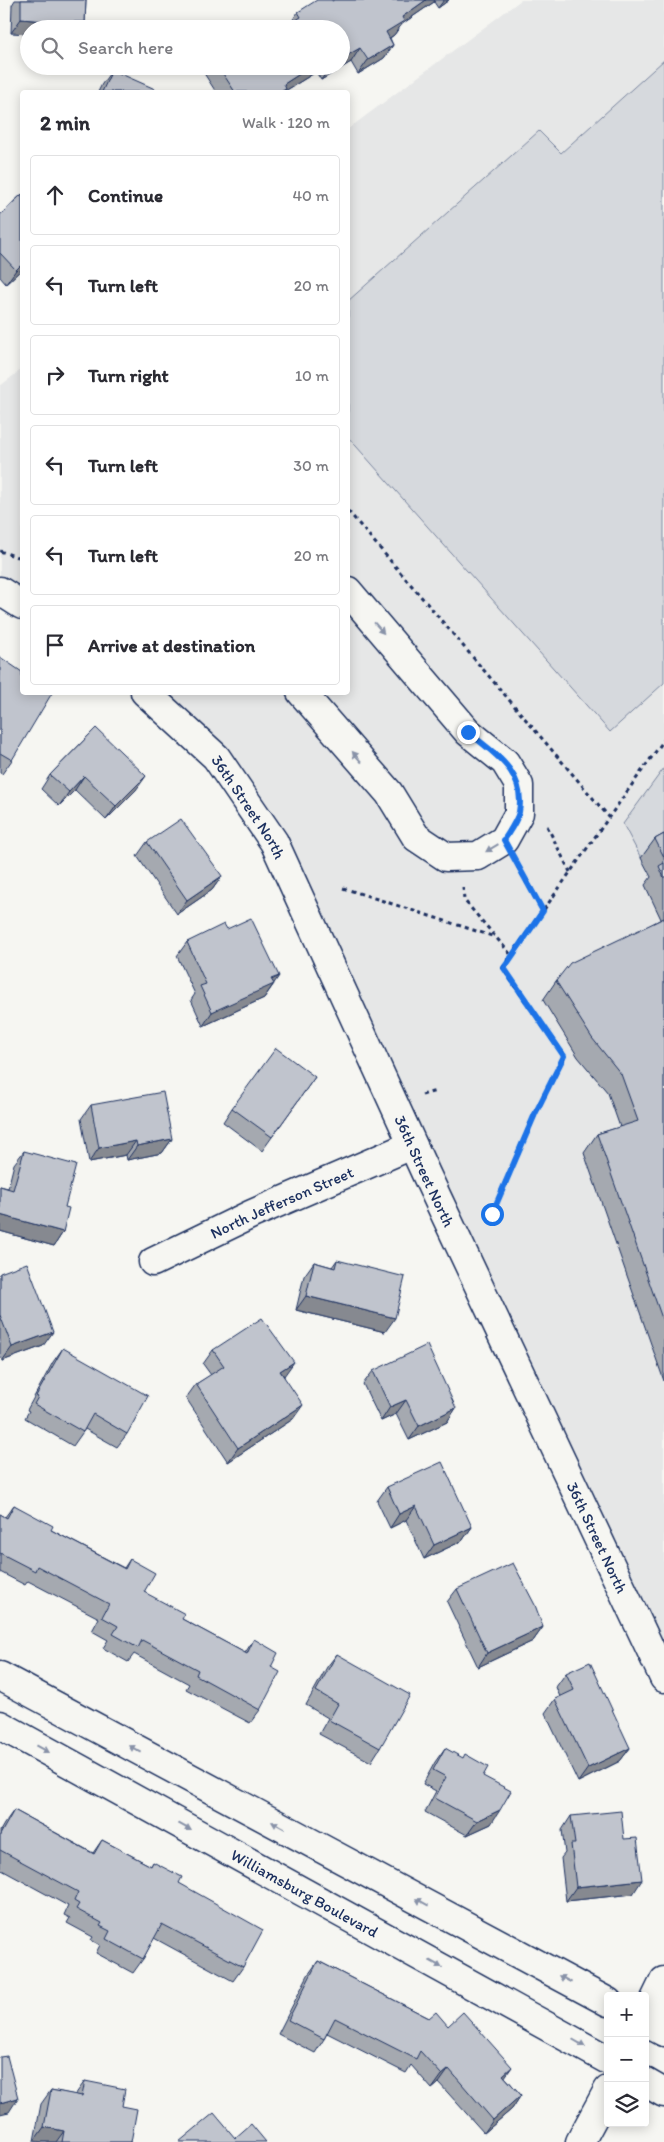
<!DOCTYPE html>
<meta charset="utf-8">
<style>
:root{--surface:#fff;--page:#f7f7f7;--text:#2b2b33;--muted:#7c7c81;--line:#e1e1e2}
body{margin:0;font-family:Itim,sans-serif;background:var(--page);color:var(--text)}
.controls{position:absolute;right:15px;bottom:15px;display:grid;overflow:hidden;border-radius:5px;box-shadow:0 2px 12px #0003}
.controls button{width:45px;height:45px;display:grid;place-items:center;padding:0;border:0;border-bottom:1px solid var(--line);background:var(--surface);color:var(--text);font:25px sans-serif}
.stop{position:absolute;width:15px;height:15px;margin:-11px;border:4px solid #1a73e8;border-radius:50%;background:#fff}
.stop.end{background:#1a73e8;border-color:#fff;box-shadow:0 1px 5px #0008}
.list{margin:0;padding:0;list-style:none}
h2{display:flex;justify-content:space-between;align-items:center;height:65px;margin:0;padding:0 20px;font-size:21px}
h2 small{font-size:16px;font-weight:400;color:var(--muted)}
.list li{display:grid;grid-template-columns:32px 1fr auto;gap:15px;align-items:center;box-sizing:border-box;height:80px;margin:0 10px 10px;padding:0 10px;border:1px solid var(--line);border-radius:5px}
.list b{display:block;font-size:19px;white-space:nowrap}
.list em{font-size:16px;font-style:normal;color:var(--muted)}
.icon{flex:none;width:28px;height:28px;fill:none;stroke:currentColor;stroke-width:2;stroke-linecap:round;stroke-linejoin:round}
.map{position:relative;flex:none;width:664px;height:2142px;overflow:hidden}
.search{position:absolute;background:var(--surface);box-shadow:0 2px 12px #0003;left:20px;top:20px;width:330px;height:55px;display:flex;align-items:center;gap:12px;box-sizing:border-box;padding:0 18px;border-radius:28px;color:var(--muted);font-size:19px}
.panel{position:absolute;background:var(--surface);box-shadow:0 2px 12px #0003;left:20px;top:90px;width:330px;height:605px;border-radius:5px}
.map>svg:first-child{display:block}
.built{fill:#e6e7e7}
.green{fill:#d6d9dd;stroke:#78849e}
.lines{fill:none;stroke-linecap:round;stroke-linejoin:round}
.minor-casing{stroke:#1b2f5e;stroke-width:31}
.major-casing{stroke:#1b2f5e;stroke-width:31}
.path{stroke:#1b2f5e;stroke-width:3;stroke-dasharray:4 4;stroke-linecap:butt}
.minor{stroke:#f6f6f2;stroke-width:28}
.major{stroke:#f6f6f2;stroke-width:28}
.wall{fill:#a5a9b0;stroke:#1b2f5e}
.shaded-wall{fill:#868990;stroke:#1b2f5e}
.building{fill:#c0c4cd;stroke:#1b2f5e}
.oneway{fill:#8892a8}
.route{stroke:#1a73e8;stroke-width:6}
.labels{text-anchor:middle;stroke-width:4.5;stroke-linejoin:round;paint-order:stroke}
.street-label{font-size:16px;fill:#1b2f5e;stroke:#f6f6f2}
</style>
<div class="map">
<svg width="664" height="2142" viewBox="0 0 664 2142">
<rect width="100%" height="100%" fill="#f6f6f2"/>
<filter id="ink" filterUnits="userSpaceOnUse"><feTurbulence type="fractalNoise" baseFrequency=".02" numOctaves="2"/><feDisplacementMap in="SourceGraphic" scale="10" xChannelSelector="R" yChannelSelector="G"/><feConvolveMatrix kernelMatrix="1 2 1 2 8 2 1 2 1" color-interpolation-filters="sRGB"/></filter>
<g filter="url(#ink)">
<path class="built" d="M521,0H664V1675L274,842L145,693L348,692V129Z
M22,369V605L0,591V386Z"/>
<path class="green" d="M664,60V683L610,732L348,437V301L539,131L561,153Z
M664,768V847L641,858L623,824Z"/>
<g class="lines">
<defs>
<g id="minor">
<path d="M0,591L22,605"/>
<path id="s1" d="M145,692L216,757L274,842L426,1174L664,1678"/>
<path d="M301,692L389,793L416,837L446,857L478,856L504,840L519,813V785L505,762L468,732L348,591"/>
<path id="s2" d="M153,1262L252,1214L412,1145"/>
<path d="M645,2020L664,1981"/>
<path d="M580,2142L608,2090"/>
</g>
<g id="major">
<path d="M0,1676L608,2002"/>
<path id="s3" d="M0,1725L608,2060"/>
<path d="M645,2022L664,2032"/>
<path d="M645,2082L664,2093"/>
</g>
</defs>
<use href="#minor" class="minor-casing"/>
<use href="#major" class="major-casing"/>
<path class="path" d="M348,511L609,817L664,740
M0,551L17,557L22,552
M547,826L570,872
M518,866L543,911
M463,887L464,900L512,956
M343,888L495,937
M422,1095L436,1091
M492,1214L535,1114L564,1056L503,968L609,817"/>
<use href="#minor" class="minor"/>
<use href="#major" class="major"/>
</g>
<path class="wall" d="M15,0H86L85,22L80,29H29L11,33L12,5Z
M334,0H449L438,8L434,2L402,24L394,35L390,38L393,45L384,58L358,74L351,62L321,80L316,72L285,91L284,92H216L200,67V66H341L290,24L298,12Z
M112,70L154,92H98L102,84Z
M22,194V269L6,284L0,277V215Z
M0,657L12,760L2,774L0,773Z
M96,728L136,790L106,820L75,790L59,806L41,789L50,775Z
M664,834V1381L584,1153L597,1134L620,1127L608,1093L578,1057L543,1000L556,981L661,919L645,885L651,877L641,858L655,839Z
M147,842L222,876L212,890L177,914L137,856Z
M227,929L274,984L264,998L203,1026L191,1000L195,994L177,956L187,942Z
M315,1077L262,1151L223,1122L232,1108Z
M91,1105L172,1139L162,1153L127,1160L126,1155L89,1162L81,1119Z
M24,1151L65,1207L63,1232L54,1246L0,1231V1186L8,1188L14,1164Z
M337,1260L385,1332L296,1310L304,1276L314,1262L332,1267Z
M0,1273L43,1346L2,1361L0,1355Z
M63,1348L127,1434L117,1447L85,1429L73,1446L25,1418L29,1411L27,1410L53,1362Z
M213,1350L284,1376L293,1419L228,1462L186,1398L196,1384L211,1375L203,1364Z
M373,1371L456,1408L447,1422L409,1440L396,1414L381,1421L363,1384Z
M387,1487L472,1527L462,1541L424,1559L406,1520L390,1528L377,1501Z
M14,1505L51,1530L124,1568L130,1559L144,1592L182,1619L245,1653L254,1639L271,1667L260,1710L250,1723L186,1689L189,1684L134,1654L128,1662L103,1648L108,1640L92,1631L99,1618L28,1581L25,1585L0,1572V1514L5,1517Z
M457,1589L543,1627L533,1641L478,1667L447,1602Z
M337,1654L380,1748L371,1762L319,1734L328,1718L306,1705L327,1667Z
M566,1673L630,1748L620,1761L578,1782L545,1713L555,1699L560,1697L556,1687Z
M445,1748L483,1776L491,1824L467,1835L425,1812L436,1791L423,1784L435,1762Z
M14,1810L93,1853L102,1840L151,1866L153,1862L179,1883L243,1967L233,1981L154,1938L143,1959L133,1973L96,1953L100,1945L91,1940L93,1937L67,1923L70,1918L64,1915L68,1906L0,1869V1831L4,1824Z
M571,1816L624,1839L633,1894L566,1901L561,1858L565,1853L562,1830Z
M318,1961L429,2018L448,2026L505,2077L521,2095L512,2109L484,2133L439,2083L432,2089L411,2065L406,2073L327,2033L324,2039L315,2053L278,2034L308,1975Z
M85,2081L122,2106L131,2142H40L34,2141L41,2104L51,2090L75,2095Z"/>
<path class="shaded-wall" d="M426,0H435L434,2L402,24L394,35L377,46L386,32L402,17Z
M444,0H449L438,8Z
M21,19L45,21L39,29H29V34L11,33Z
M72,22H85L80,29H43L45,27Z
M393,45L384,58L358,74L368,60Z
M360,48L351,62L321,80L331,66H341V59Z
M312,66H320L316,72L285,91L284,92H278L284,84Z
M22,264V269L6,284L16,270Z
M84,776L75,790L59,806L69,792Z
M146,776L136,790L106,820L116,806Z
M222,876L212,890L177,914L187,900Z
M279,976L264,998L203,1026L212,1012Z
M172,1139L162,1153L127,1160L137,1146Z
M136,1141L126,1155L89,1162L99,1148Z
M0,1215L63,1232L54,1246L0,1231Z
M306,1296L395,1318L385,1332L296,1310Z
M53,1332L43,1346L2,1361L12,1347Z
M294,1362L284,1376L280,1371Z
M406,1400L396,1414L381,1421L390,1407Z
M303,1405L293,1419L228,1462L238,1448Z
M456,1408L447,1422L409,1440L419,1426Z
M416,1506L406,1520L390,1528L399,1514Z
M472,1527L462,1541L424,1559L434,1545Z
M543,1627L533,1641L478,1667L487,1653Z
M630,1748L620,1761L578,1782L588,1768Z
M500,1810L491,1824L467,1835L477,1821Z
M642,1880L633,1894L566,1901L576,1887Z
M512,2067L502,2081L503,2075Z
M449,2069L439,2083L432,2089L442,2075Z
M521,2095L512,2109L484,2133L493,2120Z
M18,2098L9,2112L0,2114V2103Z
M44,2127L64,2131L56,2142H40L34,2141Z"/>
<path class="building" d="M21,0H86L85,22H72L71,29L45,27V21L21,19Z
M317,0H332V1L334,0H426L402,17L404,21L386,32L393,45L368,60L360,48L341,59V29H281L301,17L298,12Z
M218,66H312L284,84L286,89L280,92H235Z
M112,70L155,89L154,92H102Z
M22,194V264L16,270L0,253V215Z
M0,657L22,672V692H50L52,693L12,760L0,753Z
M96,728L146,776L116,806L84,776L69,792L50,775Z
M181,819L222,876L187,900L147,842Z
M664,834V857L655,839Z
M664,863V878L659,866Z
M251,918L279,976L271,979L274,984L212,1012L200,986L206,984L187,942L224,924L227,929Z
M664,918V1324L597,1134L638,1121L621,1074L592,1038L556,981L570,963Z
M276,1048L315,1077L272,1137L232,1108Z
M163,1092L172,1139L137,1146L136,1141L99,1148L91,1105Z
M24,1151L76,1165L65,1207L69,1208L63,1232L0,1215V1186L13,1190Z
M337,1260L405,1277L395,1318L306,1296L314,1262L335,1268Z
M27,1263L53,1332L12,1347L0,1315V1273Z
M262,1318L294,1362L280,1371L303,1405L238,1448L196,1384L224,1366L213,1350Z
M427,1345L456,1408L419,1426L406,1400L390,1407L373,1371Z
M63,1348L148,1396L127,1434L93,1414L83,1432L34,1404L38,1397L36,1396Z
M442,1462L472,1527L434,1545L416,1506L399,1514L387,1487Z
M14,1505L53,1526L51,1530L125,1569L130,1559L155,1573L144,1592L185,1614L182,1619L247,1654L254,1639L278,1653L271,1667L280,1672L260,1710L196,1675L198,1670L142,1640L138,1648L113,1634L118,1626L102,1617L109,1604L37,1566L35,1571L0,1553V1514L7,1518Z
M513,1563L535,1605L543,1627L487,1653L457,1589Z
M337,1654L410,1695L380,1748L329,1720L338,1704L316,1691Z
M590,1662L630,1748L588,1768L555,1699L574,1690L566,1673Z
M445,1748L463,1758L465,1754L488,1767L483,1776L511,1791L500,1810L477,1821L435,1798L446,1777L433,1770Z
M14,1810L94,1854L102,1840L151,1866L153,1862L182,1877L179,1883L263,1930L243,1967L162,1924L143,1959L106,1939L110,1931L100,1926L102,1923L76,1909L79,1904L74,1901L78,1892L0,1850V1835Z
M621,1811L624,1839L637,1838L642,1880L576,1887L571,1844H575L571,1816Z
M318,1961L429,2018L436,2012L448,2026L463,2012L512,2067L503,2075L521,2095L493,2120L449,2069L442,2075L420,2051L416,2059L335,2018L324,2039L288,2020Z
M7,2056L18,2098L0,2103V2057Z
M85,2081L125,2089L122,2106L137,2109L131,2142H62L64,2131L44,2127L51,2090L82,2096Z
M214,2113L235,2138L251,2124L266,2142H179Z"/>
<defs><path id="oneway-solid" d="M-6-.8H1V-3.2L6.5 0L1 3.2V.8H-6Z" transform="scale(1.25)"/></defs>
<g class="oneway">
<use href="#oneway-solid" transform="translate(379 628) rotate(49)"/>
<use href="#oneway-solid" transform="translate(357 757) rotate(-131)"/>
<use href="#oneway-solid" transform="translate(492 848) rotate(149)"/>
<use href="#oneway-solid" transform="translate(43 1749) rotate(29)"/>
<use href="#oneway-solid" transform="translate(135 1749) rotate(-152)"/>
<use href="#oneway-solid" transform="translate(278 1825) rotate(-152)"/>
<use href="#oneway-solid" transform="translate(185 1827) rotate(29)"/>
<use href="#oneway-solid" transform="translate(422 1902) rotate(-152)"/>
<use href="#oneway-solid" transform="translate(436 1964) rotate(29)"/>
<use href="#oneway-solid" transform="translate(565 1979) rotate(-152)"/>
<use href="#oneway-solid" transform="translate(579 2043) rotate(30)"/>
</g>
</g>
<g class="lines" filter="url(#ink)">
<path class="route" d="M468,732C495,754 526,772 519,812C517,821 509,832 504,840L543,911L504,968L564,1056L535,1114L492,1214"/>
</g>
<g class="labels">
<g class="street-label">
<text dy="6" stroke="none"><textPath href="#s1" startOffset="156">36th Street North</textPath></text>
<text dy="6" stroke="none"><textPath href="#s1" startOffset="561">36th Street North</textPath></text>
<text dy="6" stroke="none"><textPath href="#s2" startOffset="142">North Jefferson Street</textPath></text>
<text dy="6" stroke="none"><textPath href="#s1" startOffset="966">36th Street North</textPath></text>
<text dy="6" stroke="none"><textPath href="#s3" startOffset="348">Williamsburg Boulevard</textPath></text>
</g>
</g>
</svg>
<div class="controls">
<button>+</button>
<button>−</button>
<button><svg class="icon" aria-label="layers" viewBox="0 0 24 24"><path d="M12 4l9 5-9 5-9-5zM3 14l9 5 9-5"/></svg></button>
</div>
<div class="stop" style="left:492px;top:1214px"></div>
<div class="stop end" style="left:468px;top:732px"></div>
<div class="search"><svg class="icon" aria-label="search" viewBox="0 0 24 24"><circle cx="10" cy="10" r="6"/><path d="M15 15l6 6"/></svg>Search here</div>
<section class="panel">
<h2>2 min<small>Walk · 120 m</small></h2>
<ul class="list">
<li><svg class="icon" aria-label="ahead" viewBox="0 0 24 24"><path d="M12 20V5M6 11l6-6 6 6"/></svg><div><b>Continue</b></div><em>40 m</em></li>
<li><svg class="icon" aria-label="left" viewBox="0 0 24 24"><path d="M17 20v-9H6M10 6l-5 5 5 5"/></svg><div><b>Turn left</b></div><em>20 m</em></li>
<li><svg class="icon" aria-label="right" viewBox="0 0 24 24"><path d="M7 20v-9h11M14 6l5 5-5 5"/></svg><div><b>Turn right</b></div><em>10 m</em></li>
<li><svg class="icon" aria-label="left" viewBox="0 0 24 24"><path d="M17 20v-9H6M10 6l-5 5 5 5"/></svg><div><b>Turn left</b></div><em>30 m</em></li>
<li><svg class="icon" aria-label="left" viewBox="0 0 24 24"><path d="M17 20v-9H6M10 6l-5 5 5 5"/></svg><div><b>Turn left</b></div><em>20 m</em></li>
<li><svg class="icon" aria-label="arrive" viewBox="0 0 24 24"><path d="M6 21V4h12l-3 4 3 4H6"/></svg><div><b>Arrive at destination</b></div></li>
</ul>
</section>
</div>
